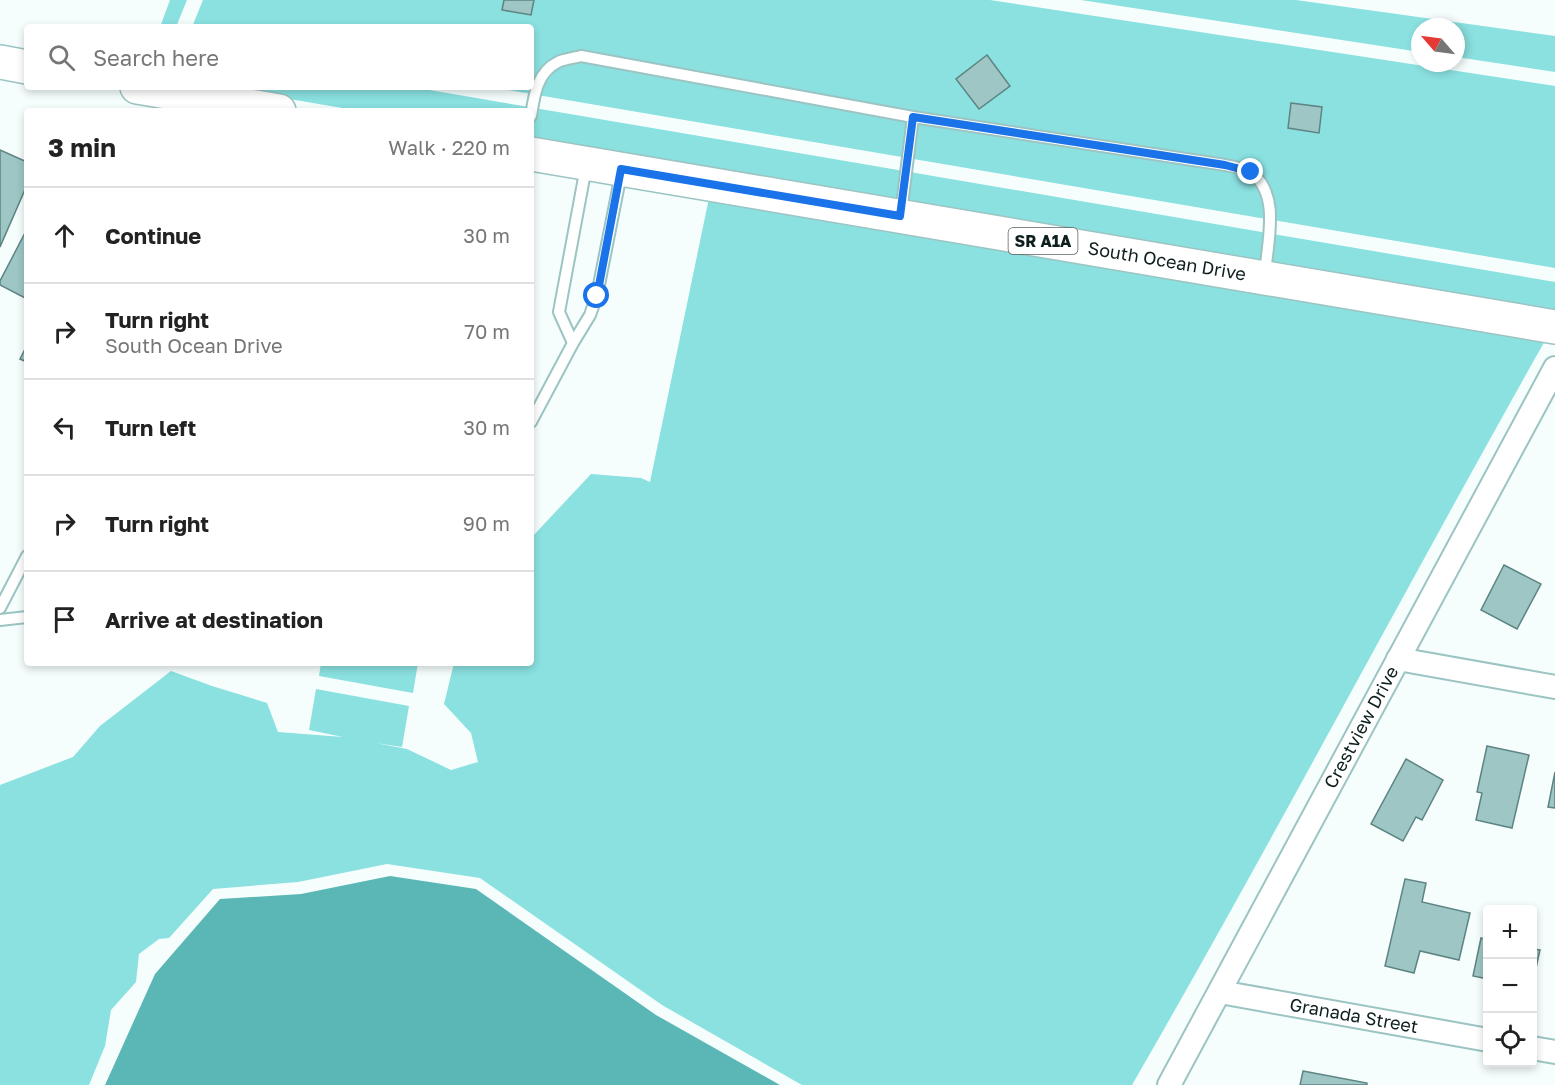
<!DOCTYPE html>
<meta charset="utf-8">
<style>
:root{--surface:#fff;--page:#f2f2f2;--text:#222;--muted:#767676;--line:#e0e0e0}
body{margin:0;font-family:"Golos Text",sans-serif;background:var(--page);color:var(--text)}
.controls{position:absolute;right:18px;bottom:18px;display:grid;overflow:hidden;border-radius:6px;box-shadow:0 3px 9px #0003}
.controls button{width:54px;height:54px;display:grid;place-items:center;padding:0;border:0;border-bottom:2px solid var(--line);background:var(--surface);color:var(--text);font:30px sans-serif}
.compass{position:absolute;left:1411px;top:18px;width:54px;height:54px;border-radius:50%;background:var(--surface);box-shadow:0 3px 9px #0003;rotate:298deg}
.stop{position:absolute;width:18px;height:18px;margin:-14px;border:4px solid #1a73e8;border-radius:50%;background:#fff}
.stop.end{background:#1a73e8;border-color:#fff;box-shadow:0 2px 6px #0008}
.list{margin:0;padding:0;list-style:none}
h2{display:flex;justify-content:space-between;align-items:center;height:78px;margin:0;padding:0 24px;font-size:26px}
h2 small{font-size:20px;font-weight:400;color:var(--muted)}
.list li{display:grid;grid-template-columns:39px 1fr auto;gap:18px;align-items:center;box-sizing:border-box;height:96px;padding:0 24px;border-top:2px solid var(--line)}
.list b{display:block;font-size:22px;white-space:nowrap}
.list p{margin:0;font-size:20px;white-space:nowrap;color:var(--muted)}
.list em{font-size:20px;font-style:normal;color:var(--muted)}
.icon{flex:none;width:33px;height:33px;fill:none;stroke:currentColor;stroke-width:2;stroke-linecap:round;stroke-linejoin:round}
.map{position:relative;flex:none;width:1555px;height:1085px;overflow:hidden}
.search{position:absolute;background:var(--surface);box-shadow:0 3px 9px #0003;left:24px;top:24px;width:510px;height:66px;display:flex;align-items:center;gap:15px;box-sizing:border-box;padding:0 21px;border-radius:6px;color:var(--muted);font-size:22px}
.panel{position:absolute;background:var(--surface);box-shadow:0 3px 9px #0003;left:24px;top:108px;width:510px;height:558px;border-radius:6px}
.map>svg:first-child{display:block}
.green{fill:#8ae1e0}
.water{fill:#5bb7b6}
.building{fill:#9dc6c5;stroke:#5d8483;stroke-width:1.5}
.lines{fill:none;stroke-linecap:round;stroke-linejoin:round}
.lane-casing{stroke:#9bc4c3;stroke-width:14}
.street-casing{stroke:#9bc4c3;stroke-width:26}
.primary-casing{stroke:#9bc4c3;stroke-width:36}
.lane{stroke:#fff;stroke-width:10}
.street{stroke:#fff;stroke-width:22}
.primary{stroke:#fff;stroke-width:33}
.route{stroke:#1a73e8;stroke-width:8}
.labels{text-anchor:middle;stroke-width:4.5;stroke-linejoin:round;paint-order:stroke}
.shield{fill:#fff;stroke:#576262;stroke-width:1.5}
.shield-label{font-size:16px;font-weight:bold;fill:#0f1f1f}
.street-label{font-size:18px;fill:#0f1f1f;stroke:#fff}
</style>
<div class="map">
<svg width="1555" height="1085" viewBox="0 0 1555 1085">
<rect width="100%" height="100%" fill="#f5fefd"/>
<path class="green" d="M170,0H187L176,27H160Z
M203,0H990L1555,86V268L490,87H531V27H192Z
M1081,0H1296L1555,36V72L1456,57V27H1420V52Z
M218,87H412L1555,282V313L531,140V111H360Z
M709,198L1546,339C1406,587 1274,839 1132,1085H802L662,1005L480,878L387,864L298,882L213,889L169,938L159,939L139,954L136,982L111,1010L105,1046L89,1085H0V785L73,757L100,726L171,671L212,686L267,703L278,732L343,737L309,730L316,689L409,706L402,747L375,743L407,749L451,770L478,762L471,733L444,704L454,663H531V538L591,474L641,478L650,482Z
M321,663H418L413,693L319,676Z"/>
<path class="water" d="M390,876L476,889L656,1015L780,1085H105L155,974L220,899L301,894Z"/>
<path class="building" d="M504,0H534L531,15L502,10Z
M987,55L1010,86L979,109L956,79Z
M1291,103L1322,107L1319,133L1288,128Z
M0,150L27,162V185L0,247Z
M27,229V299L0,285V281Z
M27,345V362L20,359Z
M1504,565L1541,584L1517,629L1481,610Z
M1487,746L1529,755L1512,828L1476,820L1482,793L1477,792Z
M1406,759L1443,780L1422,820L1416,817L1403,841L1371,824Z
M1555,772V808L1548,807Z
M1405,879L1426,883L1422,902L1470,913L1459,960L1420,951L1414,973L1385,966Z
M1481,938L1488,940V979L1473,976Z
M1532,949L1540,950L1532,986Z
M1303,1071L1367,1083V1085H1300Z"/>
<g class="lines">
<defs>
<path id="lane" d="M531,116C534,96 537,72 558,62C564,59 574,58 581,56L913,117L1225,165C1233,167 1246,168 1252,173C1281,196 1267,243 1265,275
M586,167L559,312L573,343L590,315L597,295L621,174
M901,213L913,117
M531,422L573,343
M0,608L27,556
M0,620L27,617"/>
<g id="street">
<path d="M1398,659L1555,687"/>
<path id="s1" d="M1220,992L1488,1040"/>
<path d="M1532,1048L1555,1052"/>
<path id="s2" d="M1169,1085L1555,368"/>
</g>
<g id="primary">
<path d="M0,62L27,67"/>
<path d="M137,87L279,111"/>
<path id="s3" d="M531,154L1555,327"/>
</g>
</defs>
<use href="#lane" class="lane-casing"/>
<use href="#street" class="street-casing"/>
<use href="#primary" class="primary-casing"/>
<use href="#lane" class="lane"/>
<use href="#street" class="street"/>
<use href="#primary" class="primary"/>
</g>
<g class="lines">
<path class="route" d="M597,296L621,169L900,216L913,117L1225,165L1251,172"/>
</g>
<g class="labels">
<rect class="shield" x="1008.5" y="228" width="69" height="26" rx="4.5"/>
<g class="shield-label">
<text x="1043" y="247">SR A1A</text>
</g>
<g class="street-label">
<text dy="6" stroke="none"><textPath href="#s3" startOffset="645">South Ocean Drive</textPath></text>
<text dy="6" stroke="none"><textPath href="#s2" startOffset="406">Crestview Drive</textPath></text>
<text dy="6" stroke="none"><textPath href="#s1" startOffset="136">Granada Street</textPath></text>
</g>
</g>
</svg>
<div class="controls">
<button>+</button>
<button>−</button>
<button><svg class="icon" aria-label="locate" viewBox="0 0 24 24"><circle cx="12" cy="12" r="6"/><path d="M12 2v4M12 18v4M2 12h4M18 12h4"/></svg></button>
</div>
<svg class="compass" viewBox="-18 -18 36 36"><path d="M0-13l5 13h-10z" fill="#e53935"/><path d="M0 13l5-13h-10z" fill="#767676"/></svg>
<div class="stop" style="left:597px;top:296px"></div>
<div class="stop end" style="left:1251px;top:172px"></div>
<div class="search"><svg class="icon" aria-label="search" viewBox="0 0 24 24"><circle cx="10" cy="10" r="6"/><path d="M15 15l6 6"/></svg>Search here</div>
<section class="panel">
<h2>3 min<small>Walk · 220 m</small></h2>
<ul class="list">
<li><svg class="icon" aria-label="ahead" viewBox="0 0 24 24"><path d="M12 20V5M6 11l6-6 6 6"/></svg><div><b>Continue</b></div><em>30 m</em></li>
<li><svg class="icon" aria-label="right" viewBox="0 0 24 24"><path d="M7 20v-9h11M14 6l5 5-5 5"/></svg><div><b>Turn right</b><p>South Ocean Drive</p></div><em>70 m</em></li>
<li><svg class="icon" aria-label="left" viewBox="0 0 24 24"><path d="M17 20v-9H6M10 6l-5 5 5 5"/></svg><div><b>Turn left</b></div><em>30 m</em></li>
<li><svg class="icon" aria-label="right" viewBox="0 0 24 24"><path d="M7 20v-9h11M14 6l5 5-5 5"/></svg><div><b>Turn right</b></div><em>90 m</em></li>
<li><svg class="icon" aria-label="arrive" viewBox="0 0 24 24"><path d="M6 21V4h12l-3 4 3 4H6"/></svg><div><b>Arrive at destination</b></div></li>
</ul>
</section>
</div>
